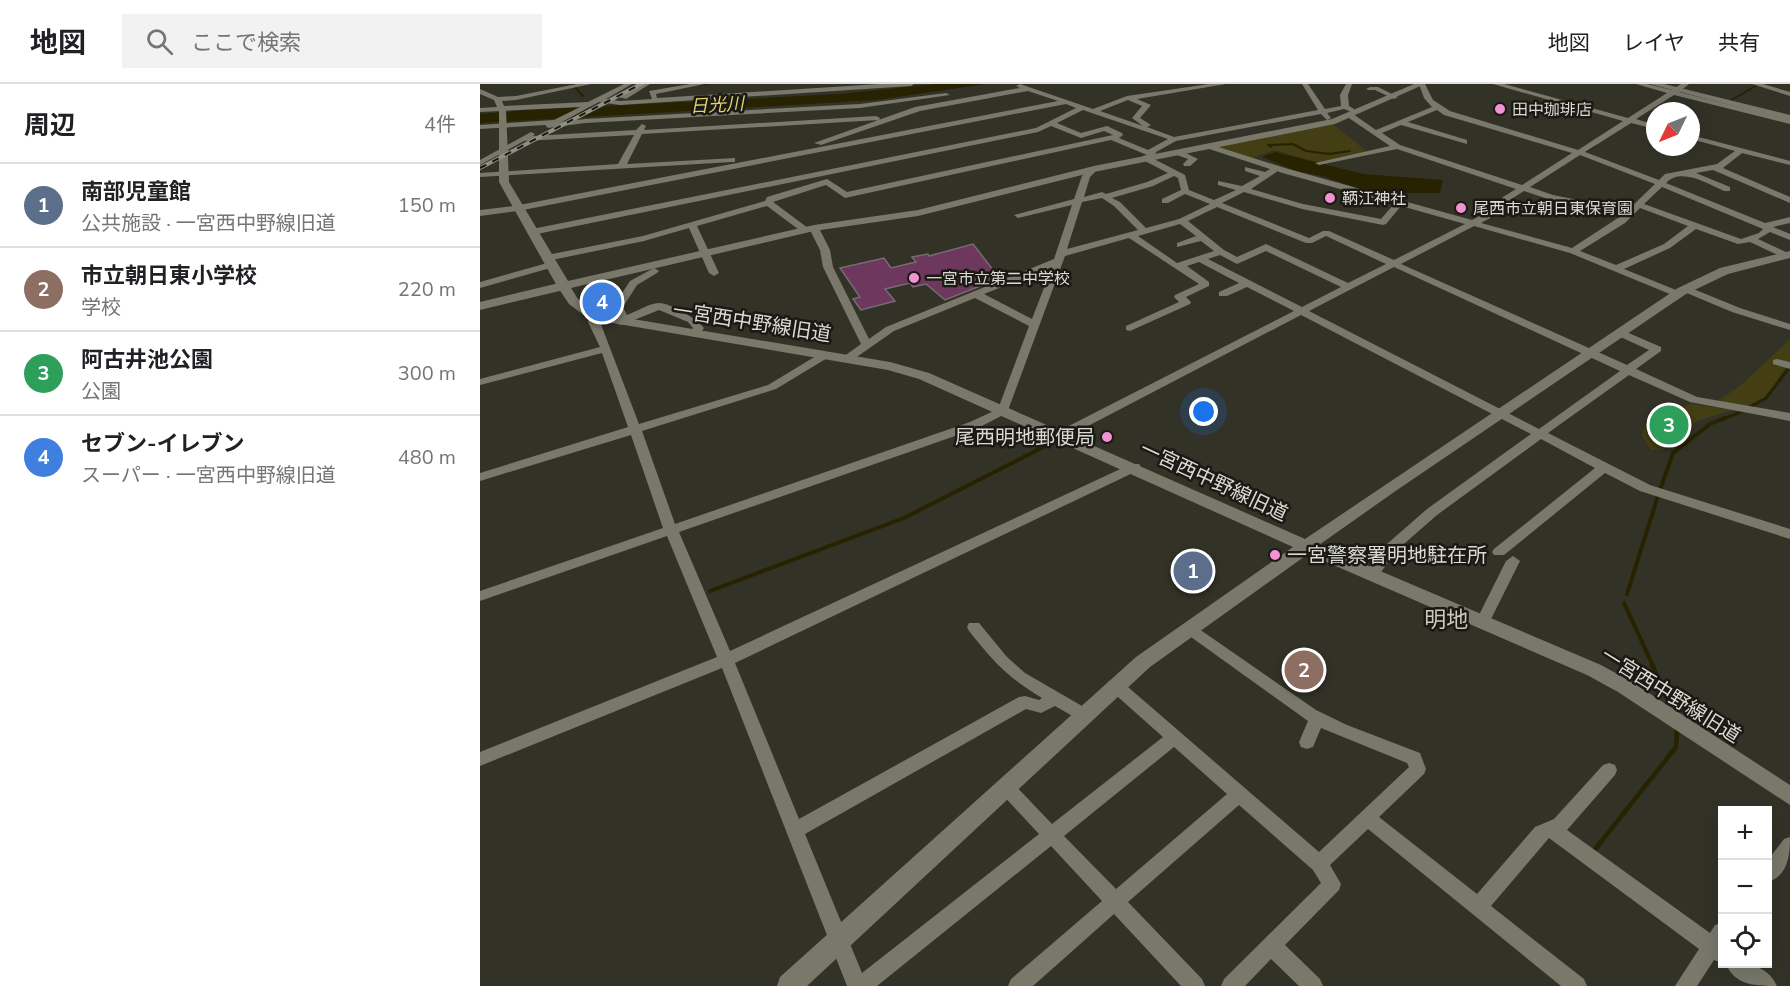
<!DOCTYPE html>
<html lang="ja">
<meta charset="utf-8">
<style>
:root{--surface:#fff;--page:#f2f2f2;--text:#202124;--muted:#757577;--line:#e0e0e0;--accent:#db2777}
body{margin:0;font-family:"Nunito Sans","Noto Sans JP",sans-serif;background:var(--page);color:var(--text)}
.controls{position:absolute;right:18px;bottom:18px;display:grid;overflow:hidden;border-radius:0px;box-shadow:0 6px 24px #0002}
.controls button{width:54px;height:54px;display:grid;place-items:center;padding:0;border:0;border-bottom:2px solid var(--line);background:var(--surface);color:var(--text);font:30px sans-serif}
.compass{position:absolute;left:1166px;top:18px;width:54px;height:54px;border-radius:50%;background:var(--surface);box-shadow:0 6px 24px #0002;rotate:227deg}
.you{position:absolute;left:724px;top:328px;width:21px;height:21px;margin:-15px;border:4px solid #fff;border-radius:50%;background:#1a73e8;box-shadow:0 0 0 9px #1a73e833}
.badge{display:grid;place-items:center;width:39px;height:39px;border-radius:50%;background:var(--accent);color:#fff;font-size:20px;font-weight:700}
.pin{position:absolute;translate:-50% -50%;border:3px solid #fff;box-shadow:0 2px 6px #0006}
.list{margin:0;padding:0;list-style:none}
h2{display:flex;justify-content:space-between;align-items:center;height:78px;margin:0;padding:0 24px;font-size:26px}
h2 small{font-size:20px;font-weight:400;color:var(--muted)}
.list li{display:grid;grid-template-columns:39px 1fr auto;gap:18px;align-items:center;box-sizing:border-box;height:84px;padding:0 24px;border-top:2px solid var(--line)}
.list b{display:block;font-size:22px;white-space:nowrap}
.list p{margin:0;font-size:20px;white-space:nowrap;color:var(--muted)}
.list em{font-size:20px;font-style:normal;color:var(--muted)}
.icon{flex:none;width:33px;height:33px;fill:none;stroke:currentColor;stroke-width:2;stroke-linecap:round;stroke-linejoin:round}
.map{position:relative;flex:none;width:1310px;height:902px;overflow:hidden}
header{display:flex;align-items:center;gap:36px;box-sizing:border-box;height:84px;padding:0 30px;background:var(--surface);border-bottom:2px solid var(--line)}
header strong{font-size:28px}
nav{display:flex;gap:33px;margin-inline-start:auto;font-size:21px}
.search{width:420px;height:54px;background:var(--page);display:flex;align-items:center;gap:15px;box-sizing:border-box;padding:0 21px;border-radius:0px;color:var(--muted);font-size:22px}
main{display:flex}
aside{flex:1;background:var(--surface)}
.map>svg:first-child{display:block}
.green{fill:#433e13}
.water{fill:#272200}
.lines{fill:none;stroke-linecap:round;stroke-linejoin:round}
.stream-far3{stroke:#272200;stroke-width:2}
.stream-far2{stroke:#272200;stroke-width:3}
.stream-far1{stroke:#272200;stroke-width:4}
.stream{stroke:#272200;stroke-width:4.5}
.building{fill:#6e375e;stroke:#776c73;stroke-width:1.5}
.minor{fill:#79786b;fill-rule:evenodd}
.tertiary{fill:#79786b;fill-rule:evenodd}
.secondary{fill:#79786b;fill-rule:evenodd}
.rail-casing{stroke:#8f8f86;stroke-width:4}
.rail{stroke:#1a1914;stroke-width:2;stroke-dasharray:7;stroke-linecap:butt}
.poi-dot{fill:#f391d5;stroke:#1a1914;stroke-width:2}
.labels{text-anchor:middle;stroke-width:5;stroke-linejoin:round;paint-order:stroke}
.far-poi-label{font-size:16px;fill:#dadad3;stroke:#1a1914;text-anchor:start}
.far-water-label{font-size:18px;font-style:italic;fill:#e0d26c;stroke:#1a1914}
.street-label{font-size:20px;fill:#dadad3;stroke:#1a1914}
.poi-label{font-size:20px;fill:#dadad3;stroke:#1a1914;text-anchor:end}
.quarter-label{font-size:22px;fill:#cbcabc;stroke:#1a1914}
</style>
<header>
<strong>地図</strong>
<div class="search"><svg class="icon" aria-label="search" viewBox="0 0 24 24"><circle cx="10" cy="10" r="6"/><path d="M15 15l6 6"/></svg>ここで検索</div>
<nav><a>地図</a><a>レイヤ</a><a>共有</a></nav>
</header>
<main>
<aside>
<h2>周辺<small>4件</small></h2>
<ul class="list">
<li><span class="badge" style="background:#5c6f8a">1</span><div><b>南部児童館</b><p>公共施設 · 一宮西中野線旧道</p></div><em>150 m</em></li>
<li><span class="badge" style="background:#8d6e63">2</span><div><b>市立朝日東小学校</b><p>学校</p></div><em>220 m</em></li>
<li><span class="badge" style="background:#2e9e5b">3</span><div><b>阿古井池公園</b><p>公園</p></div><em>300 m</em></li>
<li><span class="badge" style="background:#3f7fe0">4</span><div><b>セブン-イレブン</b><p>スーパー · 一宮西中野線旧道</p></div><em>480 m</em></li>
</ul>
</aside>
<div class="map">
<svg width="1310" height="902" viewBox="0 0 1310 902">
<rect width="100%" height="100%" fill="#333227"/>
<path class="green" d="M850,38L889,69L839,79L794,66L770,75L729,62Z
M1310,255V276L1286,314L1261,324L1235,319L1262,300Z
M1212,320L1253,326L1217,337L1182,366H1171L1162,352C1167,326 1191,326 1212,320Z"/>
<path class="water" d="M457,0H506L397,16L0,39V30L48,26L360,10Z
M795,68L883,90L963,96L960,109H891L845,93L816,87L782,73Z"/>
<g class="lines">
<path class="stream-far3" d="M92,0L103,12
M217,1L226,0
M1250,17L1277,1
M791,63L788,61L813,60L826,67L849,70L870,67
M1105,68L1115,62"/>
<path class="stream-far2" d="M1270,323L1286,314L1309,284
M1241,336L1263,327"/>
<path class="stream-far1" d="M1180,406L1193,369L1230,340L1244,334
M230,507L424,434L579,355
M1147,510L1178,412
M1144,519L1173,582"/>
<path class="stream" d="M1172,581L1187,614
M1113,768L1196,663L1197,646"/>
</g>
<path class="building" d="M493,160L520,195L501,199L503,201L465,216L446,200L433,203L430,199L405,205L415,217L381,226L373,215L380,213L360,184L404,174L411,184L436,178L432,173L448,170L449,172Z"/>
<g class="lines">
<path class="minor" d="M97,0H111L36,16L22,17L24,22L108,18L144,0H152L126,15L140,17L172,15L169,7L210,0H225L176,10L177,14L399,0H434L431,2L140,21L119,18L82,38L105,35L380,20L466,9L470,11L380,24L105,39L68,44L65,41L0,45V41L74,36L100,23L0,28V24L17,23L14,16L0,10V5L18,13L36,12Z
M162,0H170L146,15L139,13Z
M540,0L613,25L647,12L729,0H746L657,15L671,21L660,34L671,41L667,43L694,53L838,26L822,0H828L845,25L861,22L860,11L866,0H872L868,11L869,22L874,25V29L864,25L847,29L851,34L847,36L841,30L696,57L676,68L674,75L705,91L709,106L734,116L756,106L738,101V97L762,102L780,92L765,87V83L785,88L790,85L726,64V60H729L805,84L992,136L1018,122L1023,113L1036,105L917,65L839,81L835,79L910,62L866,32L873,30L896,46L952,23L944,14L939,0H945L953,16L970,27L1098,66L1143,37L1013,0H1024L1148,34L1187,9L1156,0H1167L1192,6L1201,0H1209L1199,8L1310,36V40L1194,11L1156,35L1175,41V45L1151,39L1105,68L1179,96L1185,90L1237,80L1255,67L1211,55V51L1310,77V81L1262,69L1243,84L1310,113V119L1233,86L1216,89L1250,103V107H1244C1227,100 1202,83 1186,99L1285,139L1310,133V139L1293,143L1310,150V156L1290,148L1278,155L1308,169V173H1302L1270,158L1258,160L1216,145L1190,164L1144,185L1201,208V212L1197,213L1090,169L994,142L921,180L1147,281L1169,266L1136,251V247H1144L1181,263V267L1156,285L1217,313L1310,329V337L1210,318L1149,291L1068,349L1170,401L1310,445V455L1160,407L1125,389L1024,471H1014L1012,468L1014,465L1115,384L1061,355L957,431L917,466L896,495H886L884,491L886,487L907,460L947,425L1051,350L821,231L585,354H577L575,351L577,348L814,227L767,203L747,212H739V208L759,199L719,178L707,182L729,198V202L706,213L711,218L710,220L650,247L646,246V242L699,218L694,213L695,211L719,200L649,154L585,172L527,329L498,344L199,448L250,567L651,380H659L661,383L659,386L255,579L319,735L539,613L545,612L559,616L562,614C527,593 514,578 489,547L487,543L489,539H499L527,573L545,589L609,626L611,631L609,636L603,638L575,622L561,629L546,625L325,750L382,889L559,750L519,707L516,702L519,697L525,695L531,697L572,740L683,653L629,605L627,601L629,597L635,595L641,597L839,768L929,683L927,679L841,644L833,663L827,665L821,663L819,658L828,637L704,548L702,544L704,540L709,538L836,626L867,641L940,669L946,685L944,690L899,733L997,810L1055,743L1074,735L1123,681L1129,679L1135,681L1137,686L1135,691L1087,746L1230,849L1235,841L1242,839V879L1234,876L1217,902H1195L1219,865L1069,754L1011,822L1104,895L1107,902H1081L888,745L850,781L861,800L859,806L805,861L840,895L843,902H819L791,875L765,902H741L744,895L841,799L833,786L759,721L648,818L722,895L725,902H701L634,830L553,902H528L531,895L622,817L571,762L397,902H367L242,584L0,682V668L237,573L187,452L0,517V507L183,444L151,351L0,397V389L148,343L122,269L0,301V295L120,263L108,238L109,230H117L159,340L288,301L341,269H349V273L296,305L162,347L195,440L490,338L518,325L549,242L495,214L414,247L371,277H363V273L381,260L343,183L340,166L329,144L331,142L339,144L350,166L353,183L389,255L406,243L574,175L592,121L538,134L534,131L594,115L602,92L611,83L618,85L610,93L604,113L622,108L626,110L667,98L688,89L663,76V72L667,71L631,56L365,114L346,101L293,118L328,144V148H322L287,122L217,142L239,189L234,192L229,189L209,144L164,157L67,177L62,174L67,171L163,152L285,117L287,113L347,95L367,108L633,51L624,47L601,54L571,42L558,48L52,151L47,148L52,145L556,44L596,24L586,20L38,127L0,132V126L34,122L578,17L548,7L440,27L341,61L334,59L435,23L540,4L536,2ZM648,16L662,22L652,34L663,42L620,27ZM603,26L688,55L668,66L639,54L643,51L642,49L627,42L601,49L577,39ZM957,26L964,31L1092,69L1042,101L920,61L902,49L921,41L987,60V56L928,38ZM1100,71L1175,100L1148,126L1073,111L1050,103ZM798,87L799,88L914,120L901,135L823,120L771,105ZM694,92L698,94L701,106L682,115V119H688L705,110L730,120L699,135L666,144L640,118L632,114L673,102ZM1182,103L1283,145L1279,149L1261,155L1164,120ZM1044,107L1071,116L1144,130L1092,164L1001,139L1025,126L1030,116ZM764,108L822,125L903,141L906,140L921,122L985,140L914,176L849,147H843L829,154L742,119ZM622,114L634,122L658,146L587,165L602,118ZM737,123L826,159H832L846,152L906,180L868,199L786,160L757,173L744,166L708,137ZM1160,124L1208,142L1184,160L1136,181L1100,167L1145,139ZM700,140L716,152L697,159V163L721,157L734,167L697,179L658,152ZM786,167L861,203L822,223L728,175L740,171L757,180ZM572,183L552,235L504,210ZM914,183L1140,287L1059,345L829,227ZM694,663L747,710L636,805L584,752Z
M1272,0H1283L1310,8V12Z
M890,3H898L918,13L914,15L895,6H888L886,5Z
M396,32L400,34L399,36L162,50L147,80L255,74V78H252L0,93V89L138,80L154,51L44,57L0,81V76L51,48L55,50L53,52L156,46L162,40L166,42L164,46Z
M694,66H700L718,75L710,82H704L703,80L708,75L694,70Z
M71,178L76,181L74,183L0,204V198Z
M174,184L179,187L177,189L157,201L143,223L147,231C156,228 169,219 179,219C191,219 217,235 224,244L218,252L214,253L209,250L213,244L208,238L179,226L144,240L140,241L135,238L138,234L133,223L150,197Z
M1206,202L1260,224L1310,240V246L1252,228L1202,207V203Z
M1297,275L1310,278V285L1293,280V276Z
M1033,472L1040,477L1007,543H997L995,539L1026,477Z
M1310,753C1310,771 1308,792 1288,798V776L1304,755Z
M1246,880C1265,878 1288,881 1297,902C1277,902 1255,902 1246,880Z"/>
<path class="tertiary" d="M934,0H945L855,40L614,88L438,132L334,147L91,204L98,215L117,229L410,278L449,289L825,455L1198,204L1240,184L1310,167V174L1248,190L1206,210L917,406L839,461L1121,581L1152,598L1310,701V721L1138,608L1107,591L828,470L670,583L327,902H297L300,893L656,573L813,463L439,295L408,286L109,235L89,220L77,202L19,98V23L26,25L29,98L88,197L334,141L438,126L614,82L852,35Z
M1170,0H1184L1310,31V37Z"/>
<path class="secondary" d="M83,198L90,202L88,205L0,226V218Z"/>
<defs>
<path id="rail" d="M0,84L161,0"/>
</defs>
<use href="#rail" class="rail-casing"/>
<use href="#rail" class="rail"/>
</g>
<g class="poi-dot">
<circle cx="1020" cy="25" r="6"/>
<circle cx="850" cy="114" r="6"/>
<circle cx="981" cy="124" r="6"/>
<circle cx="434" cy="194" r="6"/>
<circle cx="627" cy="353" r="6"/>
<circle cx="795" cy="471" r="6"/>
</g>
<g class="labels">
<g class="far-poi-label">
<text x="1032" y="31">田中珈琲店</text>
<text x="862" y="120">鞆江神社</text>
<text x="993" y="130">尾西市立朝日東保育園</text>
<text x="446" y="200">一宮市立第二中学校</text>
</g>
<g class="far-water-label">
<text transform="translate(237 21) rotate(-3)" y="6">日光川</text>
</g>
<g class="street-label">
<text transform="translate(272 238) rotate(9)" y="7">一宮西中野線旧道</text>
<text transform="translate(734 397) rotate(25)" y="7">一宮西中野線旧道</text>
<text transform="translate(1191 611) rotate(32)" y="7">一宮西中野線旧道</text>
</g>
<g class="poi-label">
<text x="615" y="360">尾西明地郵便局</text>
<text x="807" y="478" text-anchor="start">一宮警察署明地駐在所</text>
</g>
<g class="quarter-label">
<text x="966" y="543">明地</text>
</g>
</g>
</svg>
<div class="controls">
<button>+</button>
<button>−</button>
<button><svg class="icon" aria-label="locate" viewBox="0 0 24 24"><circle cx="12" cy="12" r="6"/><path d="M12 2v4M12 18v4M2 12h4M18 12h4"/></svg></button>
</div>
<svg class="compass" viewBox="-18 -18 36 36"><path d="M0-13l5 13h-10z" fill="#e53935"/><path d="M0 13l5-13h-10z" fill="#757577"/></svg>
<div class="you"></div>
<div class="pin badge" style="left:713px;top:487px;background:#5c6f8a">1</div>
<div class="pin badge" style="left:824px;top:586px;background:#8d6e63">2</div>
<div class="pin badge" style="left:1189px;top:341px;background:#2e9e5b">3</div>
<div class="pin badge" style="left:122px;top:218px;background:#3f7fe0">4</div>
</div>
</main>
